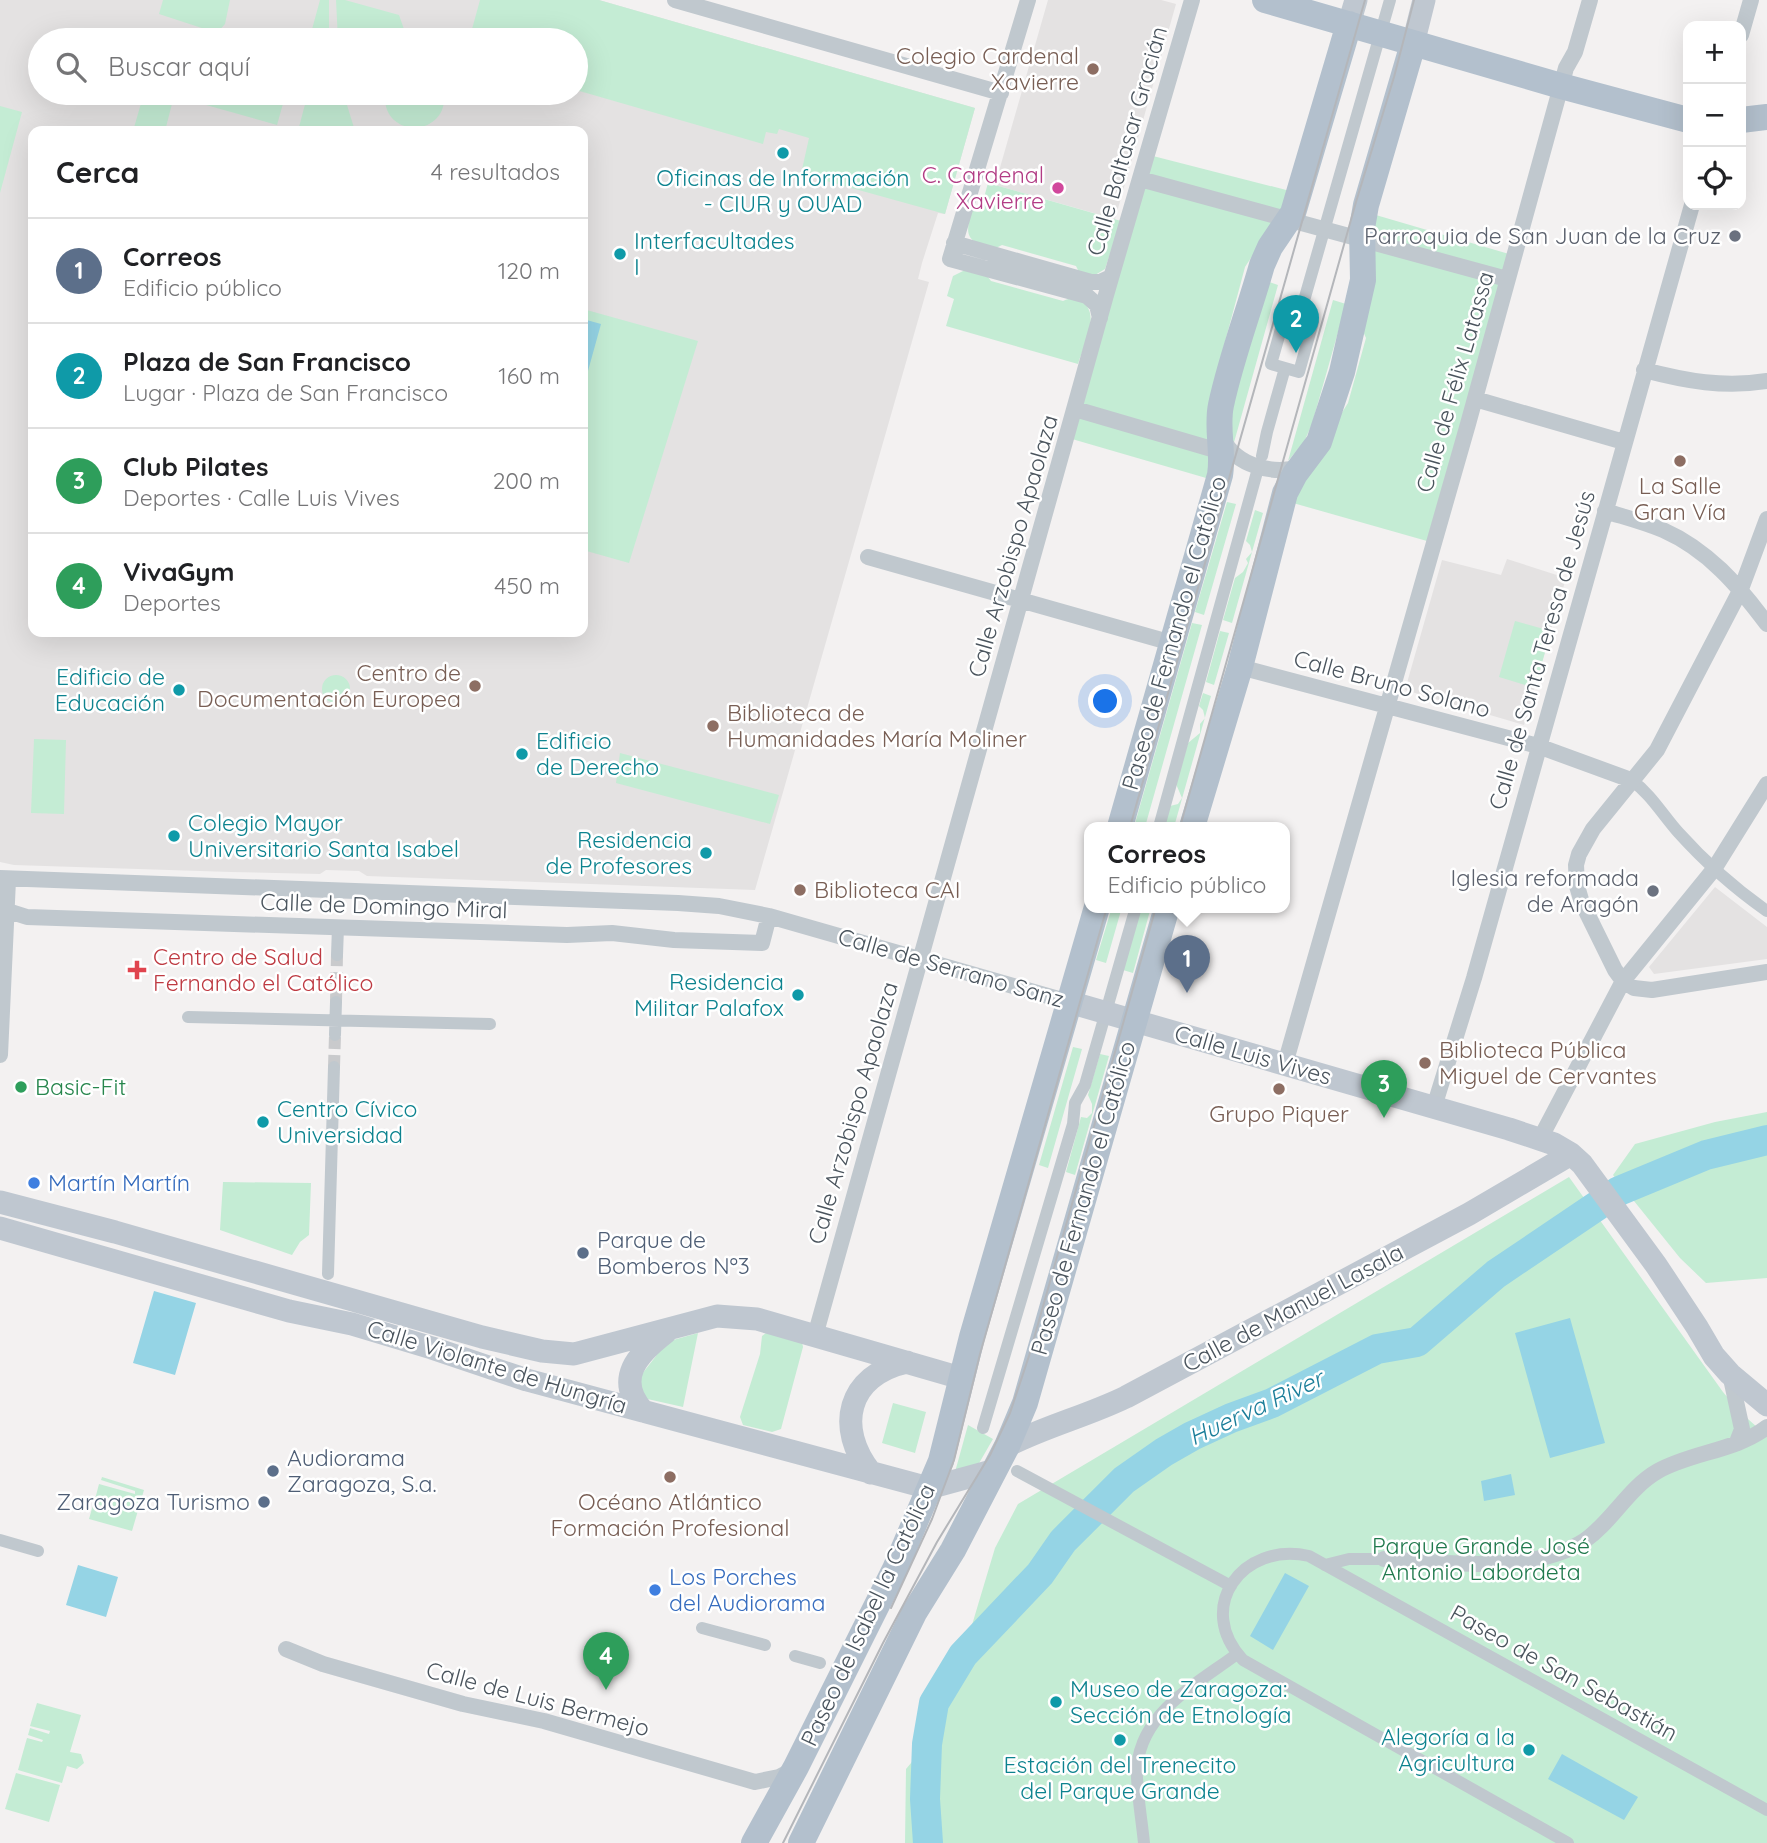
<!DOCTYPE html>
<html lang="es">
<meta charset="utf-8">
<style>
:root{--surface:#fff;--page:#f6f6f6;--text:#202124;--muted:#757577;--line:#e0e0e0;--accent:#2563eb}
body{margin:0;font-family:Quicksand,sans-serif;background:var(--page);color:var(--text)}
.controls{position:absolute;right:21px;top:21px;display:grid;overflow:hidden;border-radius:14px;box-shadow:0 7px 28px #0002}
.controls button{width:63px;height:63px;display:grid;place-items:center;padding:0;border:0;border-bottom:2px solid var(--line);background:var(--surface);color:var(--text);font:35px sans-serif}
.you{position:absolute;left:1106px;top:702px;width:24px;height:24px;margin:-18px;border:5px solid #fff;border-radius:50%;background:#1a73e8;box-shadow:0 0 0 10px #1a73e833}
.badge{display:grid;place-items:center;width:46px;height:46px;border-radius:50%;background:var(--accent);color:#fff;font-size:23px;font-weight:700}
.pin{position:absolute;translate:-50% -58px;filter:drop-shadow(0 2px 4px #0008)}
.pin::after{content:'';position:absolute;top:37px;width:24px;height:21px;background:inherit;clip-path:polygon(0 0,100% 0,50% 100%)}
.popup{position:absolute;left:1084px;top:822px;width:206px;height:91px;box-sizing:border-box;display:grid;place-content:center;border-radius:14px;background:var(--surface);filter:drop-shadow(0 2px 5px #0005);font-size:23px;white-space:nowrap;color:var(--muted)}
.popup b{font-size:26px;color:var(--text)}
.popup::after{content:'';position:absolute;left:50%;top:100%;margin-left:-14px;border:14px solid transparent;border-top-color:var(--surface)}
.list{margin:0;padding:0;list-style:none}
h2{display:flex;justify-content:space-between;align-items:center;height:91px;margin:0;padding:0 28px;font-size:30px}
h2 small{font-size:23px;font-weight:400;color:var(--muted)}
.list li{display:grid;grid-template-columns:46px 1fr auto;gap:21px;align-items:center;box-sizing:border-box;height:105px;padding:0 28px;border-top:2px solid var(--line)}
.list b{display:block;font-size:26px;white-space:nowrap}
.list p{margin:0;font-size:23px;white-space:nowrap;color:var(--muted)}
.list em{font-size:23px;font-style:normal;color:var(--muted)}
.icon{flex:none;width:38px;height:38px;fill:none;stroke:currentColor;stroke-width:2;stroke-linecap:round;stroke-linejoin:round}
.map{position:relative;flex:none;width:1767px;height:1843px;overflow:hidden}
.search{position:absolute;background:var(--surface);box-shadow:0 7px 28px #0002;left:28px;top:28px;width:560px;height:77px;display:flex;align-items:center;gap:18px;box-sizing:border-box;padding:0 24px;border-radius:38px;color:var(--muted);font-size:26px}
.panel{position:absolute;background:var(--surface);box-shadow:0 7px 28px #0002;left:28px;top:126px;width:560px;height:511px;border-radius:14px}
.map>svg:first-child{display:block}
.education{fill:#e4e2e2;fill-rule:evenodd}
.green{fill:#c4ecd4}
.water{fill:#95d4e5}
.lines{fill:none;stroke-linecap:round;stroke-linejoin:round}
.river{stroke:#95d4e5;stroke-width:30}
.pedestrian-tunnel{stroke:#c9cacc;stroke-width:12;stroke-dasharray:12 6;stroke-linecap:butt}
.pedestrian{stroke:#c0c8ce;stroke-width:12}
.minor{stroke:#c0c8ce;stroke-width:16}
.secondary{stroke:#bfc7d0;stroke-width:23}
.primary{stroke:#b3c0cd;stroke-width:26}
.tram{stroke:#b4b6ba;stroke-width:2}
.education-dot{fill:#8d6e63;stroke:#fff;stroke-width:2.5}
.culture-dot{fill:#0f9aa8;stroke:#fff;stroke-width:2.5}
.hotel-dot{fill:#d1479c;stroke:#fff;stroke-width:2.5}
.worship-dot{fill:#6b7280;stroke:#fff;stroke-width:2.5}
.health-dot{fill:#e0444e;stroke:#fff;stroke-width:2.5}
.leisure-dot{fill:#2e9e5b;stroke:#fff;stroke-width:2.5}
.shop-dot{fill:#3f7fe0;stroke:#fff;stroke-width:2.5}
.service-dot{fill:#5c6f8a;stroke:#fff;stroke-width:2.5}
.labels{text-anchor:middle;stroke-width:5;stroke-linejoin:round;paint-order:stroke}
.education-label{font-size:23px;fill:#785e54;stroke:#fff}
.street-label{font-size:23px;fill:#4a545d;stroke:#fff}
.hotel-label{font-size:23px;fill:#b23c85;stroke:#fff;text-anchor:end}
.culture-label{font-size:23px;fill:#0d838f;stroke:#fff;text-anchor:start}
.worship-label{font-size:23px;fill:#5b616d;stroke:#fff;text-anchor:end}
.health-label{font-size:23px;fill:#be3a42;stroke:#fff;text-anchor:start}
.leisure-label{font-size:23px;fill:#27864d;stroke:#fff;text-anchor:start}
.shop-label{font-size:23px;fill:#366cbe;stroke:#fff;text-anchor:start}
.service-label{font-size:23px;fill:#4e5e75;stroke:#fff;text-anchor:start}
.park-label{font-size:23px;fill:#20794d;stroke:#fff}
.water-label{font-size:24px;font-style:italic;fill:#1a7d99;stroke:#fff}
</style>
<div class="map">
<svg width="1767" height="1843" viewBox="0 0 1767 1843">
<rect width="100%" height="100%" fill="#f3f1f1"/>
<path class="education" d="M0,0H599L975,108L945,214L938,213L922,263L918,279L929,282L755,890L367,876L359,871L326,870L320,874L231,872L14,865L0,862ZM40,40H576V93H40ZM33,131H583V632H33Z
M1048,0H1161L1176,4L1115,219L995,185Z
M1507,559L1566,578L1524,725L1405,690L1442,560L1501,575Z
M1715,887L1767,927V959L1654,974L1649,967Z"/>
<path class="green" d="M163,0H230L225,24L217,33L159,14Z
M320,0H329V40H318V36L311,33Z
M336,0H345L399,15L405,32L382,40H338Z
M480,0H599L975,108L945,214L801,174L809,138L779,129L777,134L766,132L763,144L576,90V40H469Z
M144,93H286L277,125L174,96L165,131H133Z
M308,93H348L347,105L355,131H301L299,127Z
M385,93H444C449,138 381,140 385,93Z
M0,106L22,112L0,193Z
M1153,156L1294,192L1245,267L1210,398L1213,480L1072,439Z
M988,183L1121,221L1105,269L1095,275L1080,274L1076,266L1002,245L994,249C967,241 964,237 972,210L980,212Z
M1369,213L1509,254L1427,541L1286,501L1348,403L1366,338L1358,320Z
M967,269L985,273L991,281L1063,301C1072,297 1077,297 1084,303C1100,317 1083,347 1078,364L946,326L954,299L947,296L953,276Z
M1266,281L1278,285L1233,446L1230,413Z
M1333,300L1346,304L1312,424L1304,442L1288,461Z
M583,309L698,341L629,563L583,550Z
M1227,502L1236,504L1204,615L1195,612Z
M1255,510L1263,513L1232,623L1223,620L1235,578L1243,572L1248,563L1246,559L1252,552L1250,545L1246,541Z
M1515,621L1551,631L1535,688L1499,677Z
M1192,623L1202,625L1145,827H1134Z
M1220,631L1229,633L1214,685L1206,682Z
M322 689a14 14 0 1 1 28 0a14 14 0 1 1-28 0Z
M1203,693L1211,696L1174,827H1164L1170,806L1178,804L1182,798L1176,784L1188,743L1200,733V724L1205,718L1203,710L1199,706Z
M34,739L66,740L64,814L31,813Z
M620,753L779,795L770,824L616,783Z
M1112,907H1122L1106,963L1096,960Z
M1141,907H1151L1133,973L1123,970Z
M1073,1047L1082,1049L1048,1168L1039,1165Z
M1100,1054L1109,1056L1075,1175L1066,1172L1081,1117L1087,1118L1092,1113V1104L1088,1095Z
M1767,1112V1278L1706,1283L1680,1258L1613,1175L1635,1144L1715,1122Z
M1569,1177L1723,1392L1739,1411L1767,1436V1843H932L928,1822L927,1765L925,1799L928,1843H905L906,1769L927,1744L934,1703L963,1655L995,1548L1018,1504Z
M223,1182L311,1183L309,1235L300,1242L292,1255L220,1230Z
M698,1333L683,1407L643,1398L639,1381L642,1374L656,1356L659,1344Z
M766,1333L802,1342L803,1347L781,1429L772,1432L743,1425L740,1417L760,1354L762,1336Z
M893,1403L926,1412L915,1453L882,1443Z
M968,1425L993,1439L978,1465L955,1472Z
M102,1477L144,1490L132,1531L89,1519L93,1505L111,1509L94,1503L99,1484L135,1494V1491L101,1480Z
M37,1703L81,1715L70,1752L81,1754L84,1763L77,1769L67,1766L62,1783L18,1770L27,1738L42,1742L43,1740L28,1735L30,1728L49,1734L50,1731L30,1726Z
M16,1773L60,1785L49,1822L5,1809Z"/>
<path class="water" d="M583,319L601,324L583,389Z
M154,1291L196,1303L175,1375L133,1363Z
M1570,1318L1605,1443L1550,1458L1515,1333Z
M1511,1474L1515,1495L1484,1501L1481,1481Z
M78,1565L118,1577L106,1617L66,1605Z
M1285,1573L1309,1586L1273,1650L1250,1636Z
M1562,1754L1638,1797L1624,1820L1548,1779Z"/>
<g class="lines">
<path class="river" d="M928,1843L925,1799L927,1744L934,1703L963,1655L1040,1574L1063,1541L1124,1480L1164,1452L1192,1436L1231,1418L1272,1403L1377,1349L1417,1342L1496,1274L1619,1191L1706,1155L1767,1140"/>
<path class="pedestrian-tunnel" d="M336,1002L337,955
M334,1067L335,1035"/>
<path class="pedestrian" d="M1285,315L1313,322L1299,372L1271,364Z
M1299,318L1390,0
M1262,456L1267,432L1285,368
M1631,780C1651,794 1662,814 1678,832C1705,862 1734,888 1767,911
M1159,827L1257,472
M337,955L338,927
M188,1017L490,1024
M335,1035L336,1002
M328,1274L334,1067
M983,1428L1073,1124L1075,1103L1085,1085L1136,907
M1017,1471L1231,1586
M0,1540L38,1551
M1325,1565L1349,1559H1384
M702,1628L765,1645
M795,1656L820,1663
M1144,1843C1142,1822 1138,1800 1137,1778C1134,1716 1194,1686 1237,1654
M1568,1843L1243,1660C1194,1608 1242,1541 1309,1556L1767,1810"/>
<path class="minor" d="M675,0L1001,93
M1028,0L950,259L1087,296L1097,305L1100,318
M1741,35L1751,0
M1140,179L1507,279
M954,243L1091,282H1100L1111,277
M1644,370C1686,381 1724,388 1767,381
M1475,399L1624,442
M1075,409L1222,452
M1223,439C1236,466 1273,475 1300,467
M1605,511C1624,517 1644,522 1663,530C1708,550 1738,585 1767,624
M1767,519L1741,589L1657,750L1593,829L1579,854L1576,865L1577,886L1582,903L1615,970L1623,981L1634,988L1652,990L1767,972
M868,557L1172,643
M1240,667L1538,746L1631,780
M0,878L678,903L719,906L769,916L1069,1002
M5,910L27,917L567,935L612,933L674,940L762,943L769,916
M0,1055L8,880
M1285,1064L1468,424L1561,86L1566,68L1575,52L1590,0
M1434,1107L1474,978L1692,205
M1540,1139L1623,981L1714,869L1767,784
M815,1336L1106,295L1192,0
M1730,1374L1742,1429L1737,1442
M1384,1559C1442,1563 1533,1574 1584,1541C1612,1522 1628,1488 1658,1471C1692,1452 1736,1451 1767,1427
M286,1649L323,1664L463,1704L544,1721L755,1782L779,1777L794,1769"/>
<path class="secondary" d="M1349,24L1356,0
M1413,44L1424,0
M1069,1002L1509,1129L1554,1144L1571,1154L1582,1164L1656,1265L1697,1327L1714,1356L1730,1374L1767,1405
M0,1202L115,1232L482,1337L542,1351L574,1354L717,1316L757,1319L961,1378
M0,1228L289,1311L352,1324L432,1348L527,1380L929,1488L995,1470
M643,1411C614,1379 638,1354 665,1333
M1007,1446C1046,1426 1087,1416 1126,1397L1469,1214L1571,1154
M871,1473C835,1428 847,1375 907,1362"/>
<path class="primary" d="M1265,0L1561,86L1688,120
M1741,120L1767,117
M1120,827L1220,475C1224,452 1216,428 1221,405C1231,358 1249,311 1262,265L1270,247L1293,213L1349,24
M1192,827L1240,667L1285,493L1295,474L1319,442L1342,372L1363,280L1362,228L1366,205L1413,44
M754,1843L796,1767L895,1569L941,1461L972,1337L1097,907
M801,1843L914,1613L953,1550L1007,1446L1025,1403L1167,907"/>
<path class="tram" d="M1130,827L1365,0
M1180,827L1356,202L1394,77L1414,0
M891,1608L932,1519L954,1460L980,1354L1107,907
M783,1843L883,1643L937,1542L990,1455L1010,1413L1029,1356L1156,907"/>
</g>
<g class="education-dot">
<circle cx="1093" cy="69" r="7"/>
<circle cx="1680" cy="461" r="7"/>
<circle cx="475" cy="686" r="7"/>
<circle cx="713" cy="726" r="7"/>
<circle cx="800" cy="890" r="7"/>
<circle cx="1425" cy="1063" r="7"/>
<circle cx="1279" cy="1089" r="7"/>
<circle cx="670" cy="1477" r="7"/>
</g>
<g class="culture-dot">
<circle cx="783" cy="153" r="7"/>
<circle cx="620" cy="254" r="7"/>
<circle cx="179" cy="690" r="7"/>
<circle cx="522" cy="754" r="7"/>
<circle cx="174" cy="836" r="7"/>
<circle cx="706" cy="853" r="7"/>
<circle cx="798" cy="995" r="7"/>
<circle cx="263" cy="1122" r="7"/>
<circle cx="1056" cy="1702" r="7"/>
<circle cx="1120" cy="1740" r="7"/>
<circle cx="1529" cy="1750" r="7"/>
</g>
<circle class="hotel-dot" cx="1058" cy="188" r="7"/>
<g class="worship-dot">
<circle cx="1735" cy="236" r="7"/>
<circle cx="1653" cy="891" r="7"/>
</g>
<path class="health-dot" d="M133.5 959.5h7v7h7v7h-7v7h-7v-7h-7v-7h7z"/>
<circle class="leisure-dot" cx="21" cy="1087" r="7"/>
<g class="shop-dot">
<circle cx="34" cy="1183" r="7"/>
<circle cx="655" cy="1590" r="7"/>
</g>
<g class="service-dot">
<circle cx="583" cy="1253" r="7"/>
<circle cx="273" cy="1471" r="7"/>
<circle cx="264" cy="1502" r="7"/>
</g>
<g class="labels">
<g class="education-label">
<text x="1079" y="64" text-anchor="end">Colegio Cardenal<tspan x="1079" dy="26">Xavierre</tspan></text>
<text x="1680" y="494">La Salle<tspan x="1680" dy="26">Gran Vía</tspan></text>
<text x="461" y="681" text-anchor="end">Centro de<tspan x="461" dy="26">Documentación Europea</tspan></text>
<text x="727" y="721" text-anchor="start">Biblioteca de<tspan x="727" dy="26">Humanidades María Moliner</tspan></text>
<text x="814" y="898" text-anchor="start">Biblioteca CAI</text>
<text x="1439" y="1058" text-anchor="start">Biblioteca Pública<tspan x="1439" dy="26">Miguel de Cervantes</tspan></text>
<text x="1279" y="1122">Grupo Piquer</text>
<text x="670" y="1510">Océano Atlántico<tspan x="670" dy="26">Formación Profesional</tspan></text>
</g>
<g class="street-label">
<text transform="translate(1127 141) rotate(-74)" y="8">Calle Baltasar Gracián</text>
<text transform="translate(1455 382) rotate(-74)" y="8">Calle de Félix Latassa</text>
<text transform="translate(1013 546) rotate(-74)" y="8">Calle Arzobispo Apaolaza</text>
<text transform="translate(1174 633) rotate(-74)" y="8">Paseo de Fernando el Católico</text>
<text transform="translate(1542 650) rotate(-74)" y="8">Calle de Santa Teresa de Jesús</text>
<text transform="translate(1392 684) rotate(15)" y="8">Calle Bruno Solano</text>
<text transform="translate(384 906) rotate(2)" y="8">Calle de Domingo Miral</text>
<text transform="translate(951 968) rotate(16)" y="8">Calle de Serrano Sanz</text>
<text transform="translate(1253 1055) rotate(16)" y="8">Calle Luis Vives</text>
<text transform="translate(853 1113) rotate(-74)" y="8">Calle Arzobispo Apaolaza</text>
<text transform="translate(1083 1198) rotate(-74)" y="8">Paseo de Fernando el Católico</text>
<text transform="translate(1293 1308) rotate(-28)" y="8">Calle de Manuel Lasala</text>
<text transform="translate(497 1367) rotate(17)" y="8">Calle Violante de Hungría</text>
<text transform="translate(868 1615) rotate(-65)" y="8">Paseo de Isabel la Católica</text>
<text transform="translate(1564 1673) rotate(29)" y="8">Paseo de San Sebastián</text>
<text transform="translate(538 1699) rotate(15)" y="8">Calle de Luis Bermejo</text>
</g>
<g class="hotel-label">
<text x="1044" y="183">C. Cardenal<tspan x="1044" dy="26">Xavierre</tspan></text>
</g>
<g class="culture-label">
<text x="783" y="186" text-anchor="middle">Oficinas de Información<tspan x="783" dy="26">- CIUR y OUAD</tspan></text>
<text x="634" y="249">Interfacultades<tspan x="634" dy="26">I</tspan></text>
<text x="165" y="685" text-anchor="end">Edificio de<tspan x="165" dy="26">Educación</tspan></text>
<text x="536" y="749">Edificio<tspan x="536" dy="26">de Derecho</tspan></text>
<text x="188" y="831">Colegio Mayor<tspan x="188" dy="26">Universitario Santa Isabel</tspan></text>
<text x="692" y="848" text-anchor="end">Residencia<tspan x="692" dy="26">de Profesores</tspan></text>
<text x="784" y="990" text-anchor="end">Residencia<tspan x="784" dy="26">Militar Palafox</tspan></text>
<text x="277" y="1117">Centro Cívico<tspan x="277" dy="26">Universidad</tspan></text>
<text x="1070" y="1697">Museo de Zaragoza:<tspan x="1070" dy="26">Sección de Etnología</tspan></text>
<text x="1515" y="1745" text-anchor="end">Alegoría a la<tspan x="1515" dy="26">Agricultura</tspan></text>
<text x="1120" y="1773" text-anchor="middle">Estación del Trenecito<tspan x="1120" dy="26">del Parque Grande</tspan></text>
</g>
<g class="worship-label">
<text x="1721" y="244">Parroquia de San Juan de la Cruz</text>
<text x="1639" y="886">Iglesia reformada<tspan x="1639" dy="26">de Aragón</tspan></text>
</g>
<g class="health-label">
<text x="153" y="965">Centro de Salud<tspan x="153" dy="26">Fernando el Católico</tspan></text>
</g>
<g class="leisure-label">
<text x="35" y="1095">Basic-Fit</text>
</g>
<g class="shop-label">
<text x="48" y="1191">Martín Martín</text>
<text x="669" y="1585">Los Porches<tspan x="669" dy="26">del Audiorama</tspan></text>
</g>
<g class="service-label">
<text x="597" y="1248">Parque de<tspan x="597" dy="26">Bomberos Nº3</tspan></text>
<text x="287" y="1466">Audiorama<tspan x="287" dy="26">Zaragoza, S.a.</tspan></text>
<text x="250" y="1510" text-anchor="end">Zaragoza Turismo</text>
</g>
<g class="park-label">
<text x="1481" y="1554">Parque Grande José<tspan x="1481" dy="26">Antonio Labordeta</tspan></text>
</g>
<g class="water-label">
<text transform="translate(1256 1408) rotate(-25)" y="8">Huerva River</text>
</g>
</g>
</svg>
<div class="controls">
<button>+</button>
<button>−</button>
<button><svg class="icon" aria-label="locate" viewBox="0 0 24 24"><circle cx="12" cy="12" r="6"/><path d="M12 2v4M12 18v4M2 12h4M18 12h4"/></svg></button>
</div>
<div class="you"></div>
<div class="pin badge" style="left:1187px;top:993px;background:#5c6f8a">1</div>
<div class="popup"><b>Correos</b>Edificio público</div>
<div class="pin badge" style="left:1296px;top:353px;background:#0f9aa8">2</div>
<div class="pin badge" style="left:1384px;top:1118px;background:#2e9e5b">3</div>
<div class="pin badge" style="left:606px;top:1690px;background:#2e9e5b">4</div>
<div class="search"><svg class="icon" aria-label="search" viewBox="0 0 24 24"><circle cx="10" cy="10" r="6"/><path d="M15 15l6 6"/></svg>Buscar aquí</div>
<section class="panel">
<h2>Cerca<small>4 resultados</small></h2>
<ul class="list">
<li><span class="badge" style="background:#5c6f8a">1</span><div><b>Correos</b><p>Edificio público</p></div><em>120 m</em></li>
<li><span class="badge" style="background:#0f9aa8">2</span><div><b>Plaza de San Francisco</b><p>Lugar · Plaza de San Francisco</p></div><em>160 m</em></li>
<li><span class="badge" style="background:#2e9e5b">3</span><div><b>Club Pilates</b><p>Deportes · Calle Luis Vives</p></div><em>200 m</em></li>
<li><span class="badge" style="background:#2e9e5b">4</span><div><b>VivaGym</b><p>Deportes</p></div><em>450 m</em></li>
</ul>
</section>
</div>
